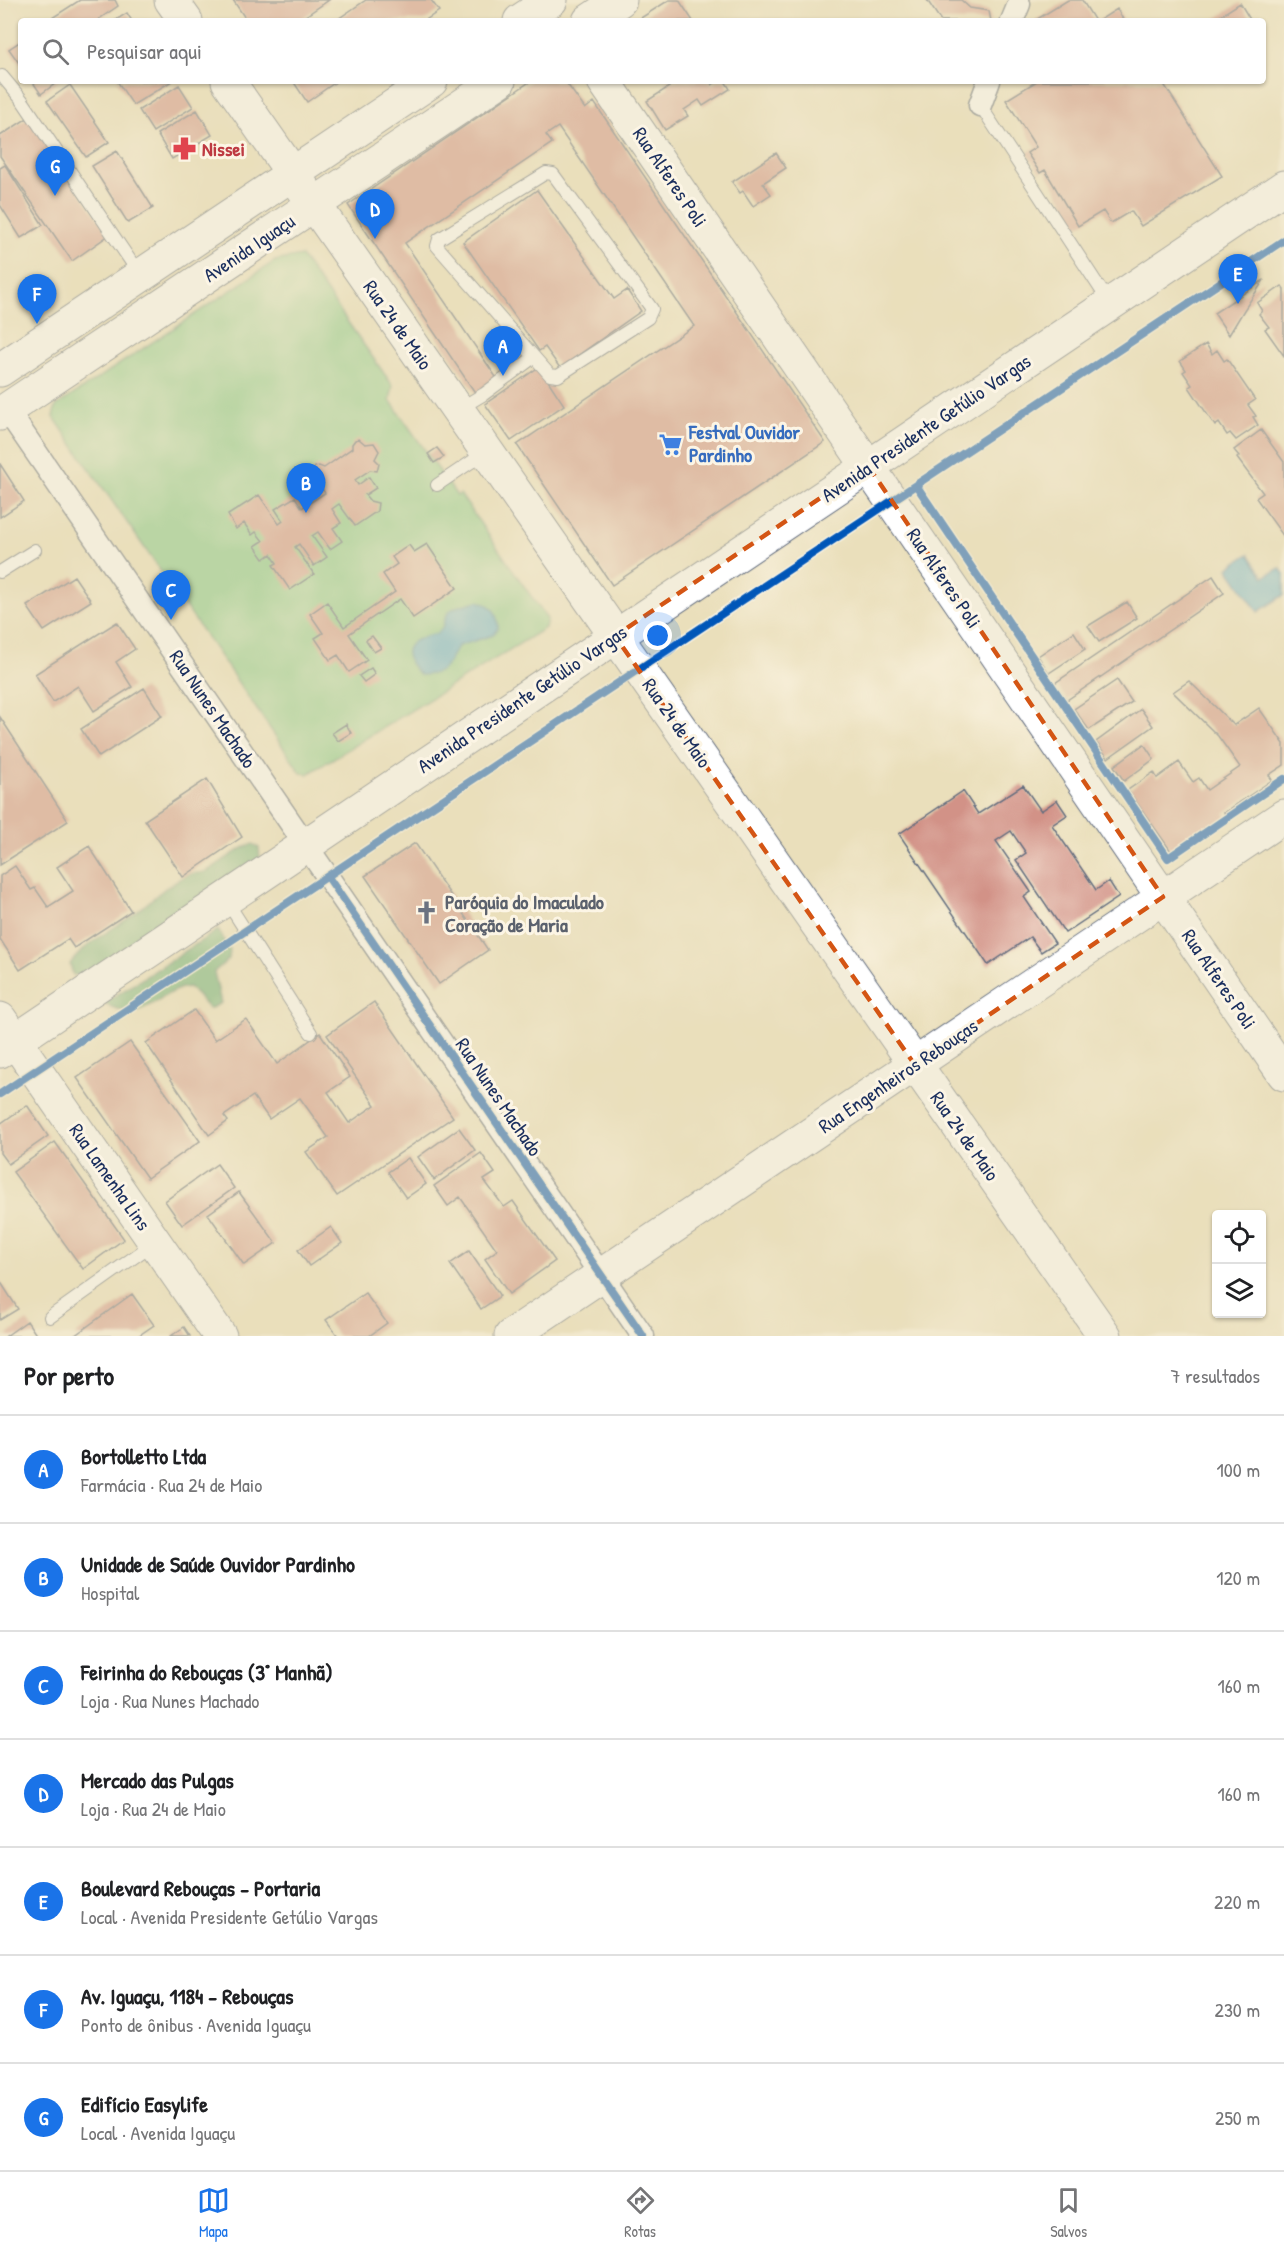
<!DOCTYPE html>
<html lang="pt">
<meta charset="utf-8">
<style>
:root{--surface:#fff;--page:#f6f6f6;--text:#202124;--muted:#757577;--line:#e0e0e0;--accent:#1a73e8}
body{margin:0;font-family:"Patrick Hand",sans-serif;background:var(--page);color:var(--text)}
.controls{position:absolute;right:18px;bottom:18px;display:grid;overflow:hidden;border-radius:6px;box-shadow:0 2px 4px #0004}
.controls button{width:54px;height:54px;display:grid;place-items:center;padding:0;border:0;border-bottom:2px solid var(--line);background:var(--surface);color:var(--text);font:30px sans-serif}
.you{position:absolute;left:658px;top:636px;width:21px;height:21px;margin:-15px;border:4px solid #fff;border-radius:50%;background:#1a73e8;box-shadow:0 0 0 9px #1a73e833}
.badge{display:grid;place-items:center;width:39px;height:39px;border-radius:50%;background:var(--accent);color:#fff;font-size:20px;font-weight:700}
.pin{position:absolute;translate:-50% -50px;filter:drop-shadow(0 2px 3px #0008)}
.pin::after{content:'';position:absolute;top:32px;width:21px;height:18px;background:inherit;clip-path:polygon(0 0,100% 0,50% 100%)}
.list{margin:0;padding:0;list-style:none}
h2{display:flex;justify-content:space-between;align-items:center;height:78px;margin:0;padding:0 24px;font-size:26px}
h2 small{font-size:20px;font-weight:400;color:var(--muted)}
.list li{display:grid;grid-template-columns:39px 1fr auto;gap:18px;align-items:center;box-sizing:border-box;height:108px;padding:0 24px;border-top:2px solid var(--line)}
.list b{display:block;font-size:22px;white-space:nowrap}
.list p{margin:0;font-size:20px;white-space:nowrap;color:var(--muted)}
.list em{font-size:20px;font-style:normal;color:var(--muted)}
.icon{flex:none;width:33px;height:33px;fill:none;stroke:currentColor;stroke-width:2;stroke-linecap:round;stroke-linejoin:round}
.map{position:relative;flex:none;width:1284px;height:1336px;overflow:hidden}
.search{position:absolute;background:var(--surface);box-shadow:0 2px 4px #0004;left:18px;right:18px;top:18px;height:66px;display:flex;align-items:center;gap:15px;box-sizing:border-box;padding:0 21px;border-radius:6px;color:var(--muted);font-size:22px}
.sheet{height:834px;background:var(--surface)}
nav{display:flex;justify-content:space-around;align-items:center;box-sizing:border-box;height:84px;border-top:2px solid var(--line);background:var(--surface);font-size:16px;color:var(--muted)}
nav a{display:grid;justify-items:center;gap:3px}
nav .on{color:var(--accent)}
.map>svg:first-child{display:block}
.green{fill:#82cb88;stroke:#4e7d73;stroke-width:1.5}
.forest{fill:#69af74;stroke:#426f69;stroke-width:1.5}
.water{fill:#52aacf;stroke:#366c96;stroke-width:1.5}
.building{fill:#d29287}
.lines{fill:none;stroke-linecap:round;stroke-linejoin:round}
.lane-casing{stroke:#636d7f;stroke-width:14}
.street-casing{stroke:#636d7f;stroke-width:25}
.secondary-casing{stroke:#636d7f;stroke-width:35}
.lane{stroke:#fff;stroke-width:12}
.street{stroke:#fff;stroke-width:22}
.secondary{stroke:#fff;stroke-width:33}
.cycleway-casing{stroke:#fcf5e5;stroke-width:11}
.cycleway{stroke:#0057b8;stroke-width:8}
.marked{fill:none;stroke:#d45514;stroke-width:4.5;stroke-dasharray:12 8;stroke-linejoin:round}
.labels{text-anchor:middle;stroke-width:6;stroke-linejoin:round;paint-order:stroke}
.health-label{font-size:20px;font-weight:bold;fill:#be3a42;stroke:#fcf5e5;text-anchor:start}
.street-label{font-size:20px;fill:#1b2f5e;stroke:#fcf5e5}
.shop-label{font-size:20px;font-weight:bold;fill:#366cbe;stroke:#fcf5e5;text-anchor:start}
.worship-label{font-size:20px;font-weight:bold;fill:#5b616d;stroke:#fcf5e5;text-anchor:start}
</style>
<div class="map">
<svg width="1284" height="1336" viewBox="0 0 1284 1336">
<rect width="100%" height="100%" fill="#fcf5e5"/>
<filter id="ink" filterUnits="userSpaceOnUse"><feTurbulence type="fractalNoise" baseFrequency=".0167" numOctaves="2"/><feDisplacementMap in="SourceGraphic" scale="12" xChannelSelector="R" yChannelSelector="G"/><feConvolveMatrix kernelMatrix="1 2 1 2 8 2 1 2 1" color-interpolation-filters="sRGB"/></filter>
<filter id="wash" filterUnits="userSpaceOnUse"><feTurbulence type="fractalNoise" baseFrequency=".008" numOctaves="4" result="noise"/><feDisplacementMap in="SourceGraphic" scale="24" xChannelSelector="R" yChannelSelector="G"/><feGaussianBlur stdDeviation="1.35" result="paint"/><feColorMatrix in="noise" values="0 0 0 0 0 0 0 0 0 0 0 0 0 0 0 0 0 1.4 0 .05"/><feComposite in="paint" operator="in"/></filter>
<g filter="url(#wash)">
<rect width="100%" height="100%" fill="#eadfbb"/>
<path class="green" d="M301,256L393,386L390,400L457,496L460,494L547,619L545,628L308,774L301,773L53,416L56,406L275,261Z"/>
<path class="forest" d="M253,844L259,848L260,859L86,976L73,975L70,964C86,942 114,929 135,913C152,900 167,884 187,875C194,872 203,874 209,870C224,861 236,849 253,844Z
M218,930L230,950L229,959L214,972L221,1003L209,1009L189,987C158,989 145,1028 104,1003Z"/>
<path class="water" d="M1249,554L1264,577L1280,568L1284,574V595L1258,612L1228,568Z
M478,601C494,606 497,612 498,628L493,635L458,646C444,666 449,674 420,675C405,660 399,645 424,637C428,635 434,635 437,633C446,627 443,620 448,613C454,605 469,604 478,601Z"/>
<g id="blocks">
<path class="building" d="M80,0H115L118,6L96,21H54L52,18Z
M233,0H329L298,21H247Z
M366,0H431L439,11L424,21H335Z
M669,0H679L693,21H636Z
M927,0H961L970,8L989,11L991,21H941Z
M1068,0H1082L1095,21H1034Z
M1240,3L1251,21H1212Z
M1117,9L1124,21H1098Z
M127,13L132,21H114Z
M21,41V66L9,49Z
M32,81H59L41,94Z
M117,81H172L133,105Z
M293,81H337L307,102Z
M531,81H565L585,109L594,102L825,442L612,585L517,445L694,326L558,127L546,135L552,143L405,243L498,380L476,394L348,205Z
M665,81H710L712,85L718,81H725L730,89L703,106L699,100L684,110L688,116L665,130L647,101L669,87Z
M1037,81H1162L1222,176L1141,226L1131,211L1111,223L1103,211L1078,226L1045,170L1040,173L1027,153L1036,147L1006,100Z
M70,85L109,142L86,157L47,101Z
M179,85L193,107L153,132L139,110Z
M197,110L212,135L172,159L157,134Z
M29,117L109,235L72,261L0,156V136Z
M117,151L153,208L128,223L92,166Z
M776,153L786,168L763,183L771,194L753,206L743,191L740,193L732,182Z
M5,165L43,225L21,238L0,205V168Z
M537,190L614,299L627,290L641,311L560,368L545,347L539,351L463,242Z
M1264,280L1244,310L1229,335L1214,313Z
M1282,286L1284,289V356L1265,329L1269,327L1259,314L1262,311L1257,303Z
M1206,344L1212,354L1217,350L1224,361L1227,359L1255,400L1248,405L1256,416L1253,417L1258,425L1236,440L1230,433L1227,435L1219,423L1215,426L1189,387L1192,385L1183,372L1186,370L1180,361Z
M539,367L564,405L511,441L485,404Z
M1261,430L1284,462V537L1256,498L1263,493L1237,458L1239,456L1234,450Z
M359,439L365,444L374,443L379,451L375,459L379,463L377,471L370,470L355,480L358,485L369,477L376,488L365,495L370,501L378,503L377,511L355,526L339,504L332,509L341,523L333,528L342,541L330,549L318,532L312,536L327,557L314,566L299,544L295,547L314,574L290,590L273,565L277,563L271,554L264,559L255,546L263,541L256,532L252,535L244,523L236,529L228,515L259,495L279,524L283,521L275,509L295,497L302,508L325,493L313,475V470L315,467L319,466L324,468L352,448V444L355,440Z
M437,448L444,457L434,463L428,454Z
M0,464L24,501L0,517Z
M427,544L457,588L413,618L400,599L349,634L367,660L349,672L338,655L330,660L315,638L323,633L310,614L327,602L344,627L395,592L383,574L397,564L392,557L409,545L414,552Z
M74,576L91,601L44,631L27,606Z
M1213,576L1224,593L1067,700L1055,683Z
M1127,602L1137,618L1099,642L1088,626Z
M117,622L135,649L116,662L132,687L94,711L78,686L53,702L35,674Z
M1074,632L1085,649L1049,673L1038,656Z
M372,636L381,648L374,652L366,640Z
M371,668L375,674L364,682L359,676Z
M1117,680L1132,702L1089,730L1074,709Z
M1189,681L1234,725L1259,708L1284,744V765L1269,775L1272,780L1224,813L1227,817L1173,854L1128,790L1154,772L1157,778L1179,762L1193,782L1199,778L1207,790L1240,767L1218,736L1173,692Z
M144,688L162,716L99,757L81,729Z
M1141,709L1153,726L1108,758L1096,742Z
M0,717L68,821L0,865Z
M346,724L351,733L338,741L332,733Z
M1144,744L1154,759L1124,781L1114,766Z
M207,779L242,837L183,877L145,820Z
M1023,785L1041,811L1057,800L1067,815L1052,825L1096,890L1109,881L1119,897L1065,933L1016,860L1026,853L1011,831L996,841L1031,892L1024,897L1055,943L1041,952L1030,937L988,965L899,834L963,791L978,814Z
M415,843L488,950L439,984L365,876Z
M89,846L131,911L74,948L68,939L20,970L0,939V876L15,866L31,890L35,888L48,907L73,891L57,867Z
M374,1002L453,1117L337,1196L306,1152L328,1137L300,1098L269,1119L253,1096L224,1116L228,1121L209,1135L146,1043L194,1010L215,1040L246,1019L277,1064L320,1033L350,1077L328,1092L349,1123L375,1105L327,1035Z
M130,1042L200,1141L147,1178L77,1078Z
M27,1105L48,1136L8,1164L0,1153V1124Z
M459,1128L475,1150L434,1180L418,1157Z
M55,1142L124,1239L83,1269L13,1172Z
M481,1153L495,1173L484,1180L504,1207L513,1201L555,1261L509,1294L485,1259L497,1250L460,1197L448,1206L434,1186Z
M408,1158L426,1184L406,1198L388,1172Z
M217,1164L234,1188L182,1225L165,1201Z
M239,1192L276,1243L244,1265L208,1214Z
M331,1227L342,1243L309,1266L298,1250Z
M469,1251L500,1296L481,1309L450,1264Z
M0,1281L18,1309L0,1320Z
M365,1293L387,1323L369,1336H338L326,1320Z
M132,1294L154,1325L138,1336H74Z
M27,1321L37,1336H6Z
M184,1327L190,1336H171Z"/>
</g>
</g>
<g filter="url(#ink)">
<use href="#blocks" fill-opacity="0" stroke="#636d7f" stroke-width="1.5"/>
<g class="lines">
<defs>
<path id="lane" d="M2,76L22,100L140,275
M980,105L1109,302
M546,173L553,174L652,309L648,318L558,376L550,375L437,246L439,239Z
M459,409L484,394L534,357
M437,485L486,452
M0,572L35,550
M226,900L311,1033
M50,1317L154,1243"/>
<path id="street" d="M1012,21L1019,4
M980,105L989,81
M7,410L643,1336"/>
<path id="secondary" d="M171,0L186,21
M520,21L551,0
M589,21L620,0
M228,81L1105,1336
M604,81L1284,1074
M0,370L431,81
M0,414L499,81
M0,1019L220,1336
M0,1051L1284,187
M511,1336L1284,816"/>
</defs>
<use href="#lane" class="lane-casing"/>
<use href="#street" class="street-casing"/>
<use href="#secondary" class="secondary-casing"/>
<use href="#lane" class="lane"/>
<use href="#street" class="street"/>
<use href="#secondary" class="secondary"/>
<defs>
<path id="cycleway" d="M916,485L1168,858L1284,779
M328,877L643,1336
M0,1094L1284,240"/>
</defs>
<use href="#cycleway" class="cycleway-casing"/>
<use href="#cycleway" class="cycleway"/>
</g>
</g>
<path d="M0 0H1284V1336H0ZM868,466L1163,897L915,1065L615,636Z" fill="#eadfbb" fill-opacity=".55" fill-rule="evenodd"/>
<path class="marked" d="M868,466L1163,897L915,1065L615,636Z"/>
<defs>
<symbol id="pharmacy-bare" viewBox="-9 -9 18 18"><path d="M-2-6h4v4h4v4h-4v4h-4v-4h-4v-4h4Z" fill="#e0444e" stroke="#fcf5e5" stroke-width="2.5" paint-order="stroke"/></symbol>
<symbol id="supermarket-bare" viewBox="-9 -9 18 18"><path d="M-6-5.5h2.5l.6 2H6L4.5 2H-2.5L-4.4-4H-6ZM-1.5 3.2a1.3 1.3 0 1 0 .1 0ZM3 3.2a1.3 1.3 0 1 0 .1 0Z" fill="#3f7fe0" stroke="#fcf5e5" stroke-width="2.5" paint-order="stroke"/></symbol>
<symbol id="church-bare" viewBox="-9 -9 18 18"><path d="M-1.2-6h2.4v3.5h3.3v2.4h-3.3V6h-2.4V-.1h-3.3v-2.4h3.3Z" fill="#6b7280" stroke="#fcf5e5" stroke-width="2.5" paint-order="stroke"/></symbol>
</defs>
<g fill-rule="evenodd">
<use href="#pharmacy-bare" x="168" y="132" width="33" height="33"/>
<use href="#supermarket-bare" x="654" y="428" width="33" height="33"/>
<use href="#church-bare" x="410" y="896" width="33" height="33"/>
</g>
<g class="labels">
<g class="health-label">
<text x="202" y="156">Nissei</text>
</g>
<g class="street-label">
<text transform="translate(670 177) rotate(56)" y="7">Rua Alferes Poli</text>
<text transform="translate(249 248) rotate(-34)" y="7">Avenida Iguaçu</text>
<text transform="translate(398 325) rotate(55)" y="7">Rua 24 de Maio</text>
<text transform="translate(926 428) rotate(-34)" y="7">Avenida Presidente Getúlio Vargas</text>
<text transform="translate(944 578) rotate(56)" y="7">Rua Alferes Poli</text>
<text transform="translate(522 699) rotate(-34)" y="7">Avenida Presidente Getúlio Vargas</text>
<text transform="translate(213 709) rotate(56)" y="7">Rua Nunes Machado</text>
<text transform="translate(677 723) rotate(55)" y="7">Rua 24 de Maio</text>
<text transform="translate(1219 979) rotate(56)" y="7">Rua Alferes Poli</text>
<text transform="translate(898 1076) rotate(-34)" y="7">Rua Engenheiros Rebouças</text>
<text transform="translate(499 1097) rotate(56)" y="7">Rua Nunes Machado</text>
<text transform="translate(965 1136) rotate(55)" y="7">Rua 24 de Maio</text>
<text transform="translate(110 1177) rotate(55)" y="7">Rua Lamenha Lins</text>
</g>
<g class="shop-label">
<text x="689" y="439">Festval Ouvidor<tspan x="689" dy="23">Pardinho</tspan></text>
</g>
<g class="worship-label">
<text x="445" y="909">Paróquia do Imaculado<tspan x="445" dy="23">Coração de Maria</tspan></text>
</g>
</g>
</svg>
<div class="controls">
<button><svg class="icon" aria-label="locate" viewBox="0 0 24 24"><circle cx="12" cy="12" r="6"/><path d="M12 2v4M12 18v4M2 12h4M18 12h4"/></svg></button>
<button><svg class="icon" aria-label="layers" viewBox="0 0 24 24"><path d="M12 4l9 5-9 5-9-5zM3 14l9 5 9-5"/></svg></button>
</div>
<div class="you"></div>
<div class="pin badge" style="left:503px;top:376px">A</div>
<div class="pin badge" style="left:306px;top:513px">B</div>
<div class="pin badge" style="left:171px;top:620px">C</div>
<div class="pin badge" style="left:375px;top:239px">D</div>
<div class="pin badge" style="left:1238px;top:304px">E</div>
<div class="pin badge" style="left:37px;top:324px">F</div>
<div class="pin badge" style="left:55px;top:196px">G</div>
<div class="search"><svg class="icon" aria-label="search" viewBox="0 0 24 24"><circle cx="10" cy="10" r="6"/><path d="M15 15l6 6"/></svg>Pesquisar aqui</div>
</div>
<section class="sheet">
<h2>Por perto<small>7 resultados</small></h2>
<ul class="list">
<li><span class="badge">A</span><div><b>Bortolletto Ltda</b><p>Farmácia · Rua 24 de Maio</p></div><em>100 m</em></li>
<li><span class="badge">B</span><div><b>Unidade de Saúde Ouvidor Pardinho</b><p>Hospital</p></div><em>120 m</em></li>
<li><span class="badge">C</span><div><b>Feirinha do Rebouças (3° Manhã)</b><p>Loja · Rua Nunes Machado</p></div><em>160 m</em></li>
<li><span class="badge">D</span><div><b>Mercado das Pulgas</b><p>Loja · Rua 24 de Maio</p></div><em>160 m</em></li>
<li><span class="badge">E</span><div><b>Boulevard Rebouças - Portaria</b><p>Local · Avenida Presidente Getúlio Vargas</p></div><em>220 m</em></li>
<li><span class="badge">F</span><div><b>Av. Iguaçu, 1184 - Rebouças</b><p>Ponto de ônibus · Avenida Iguaçu</p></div><em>230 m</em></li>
<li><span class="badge">G</span><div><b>Edifício Easylife</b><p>Local · Avenida Iguaçu</p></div><em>250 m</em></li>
</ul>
</section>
<nav>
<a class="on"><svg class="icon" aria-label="map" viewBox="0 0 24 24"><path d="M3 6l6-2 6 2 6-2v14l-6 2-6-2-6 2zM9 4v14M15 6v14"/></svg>Mapa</a>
<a><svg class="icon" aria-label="directions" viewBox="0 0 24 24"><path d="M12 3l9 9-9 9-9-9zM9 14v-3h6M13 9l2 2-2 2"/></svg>Rotas</a>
<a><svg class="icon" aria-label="saved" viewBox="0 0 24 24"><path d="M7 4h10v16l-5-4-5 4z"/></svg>Salvos</a>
</nav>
